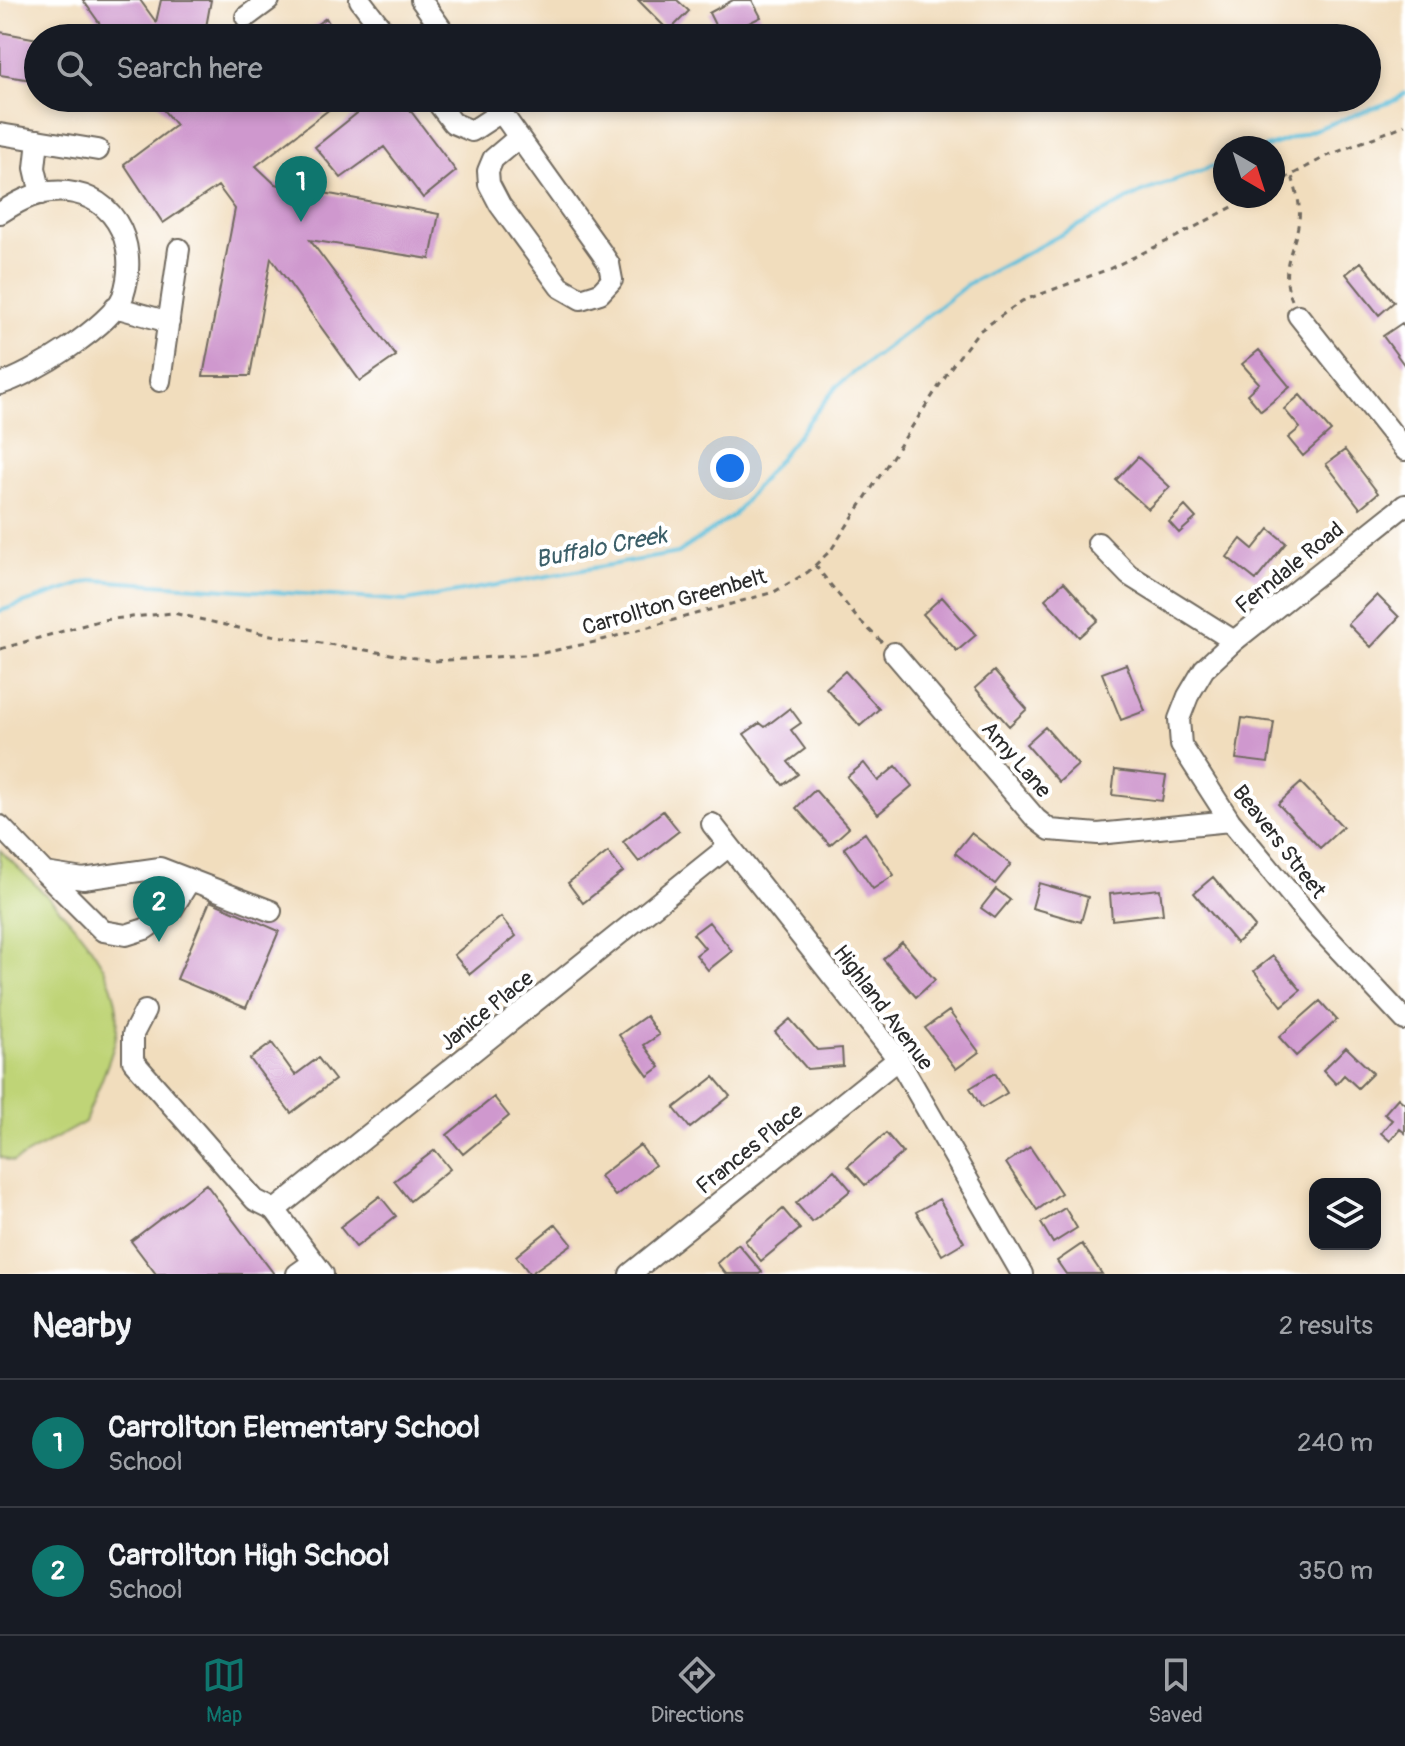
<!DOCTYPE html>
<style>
:root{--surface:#171b24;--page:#242831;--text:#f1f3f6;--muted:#9ea1a6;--line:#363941;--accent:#0f766e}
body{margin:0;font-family:Pangolin,sans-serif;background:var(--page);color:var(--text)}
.controls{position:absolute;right:24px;bottom:24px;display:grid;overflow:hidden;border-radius:16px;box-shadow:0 4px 12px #0003}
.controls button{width:72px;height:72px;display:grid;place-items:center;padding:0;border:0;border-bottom:2px solid var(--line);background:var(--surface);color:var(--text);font:40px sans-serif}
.compass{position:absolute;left:1213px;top:136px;width:72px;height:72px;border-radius:50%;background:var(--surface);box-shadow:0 4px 12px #0003;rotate:141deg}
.you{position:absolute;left:730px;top:468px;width:28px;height:28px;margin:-20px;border:6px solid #fff;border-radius:50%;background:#1a73e8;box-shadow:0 0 0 12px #1a73e833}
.badge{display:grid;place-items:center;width:52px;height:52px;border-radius:50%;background:var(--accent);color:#fff;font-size:26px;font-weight:700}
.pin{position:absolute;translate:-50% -66px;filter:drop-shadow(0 2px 4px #0008)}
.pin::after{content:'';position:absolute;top:42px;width:28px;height:24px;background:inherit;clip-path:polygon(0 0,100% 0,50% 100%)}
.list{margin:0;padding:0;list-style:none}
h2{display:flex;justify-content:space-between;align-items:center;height:104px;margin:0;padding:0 32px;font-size:34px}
h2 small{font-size:26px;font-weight:400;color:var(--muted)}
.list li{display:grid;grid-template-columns:52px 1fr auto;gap:24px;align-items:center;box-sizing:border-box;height:128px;padding:0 32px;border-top:2px solid var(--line)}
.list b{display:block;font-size:30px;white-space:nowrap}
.list p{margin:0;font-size:26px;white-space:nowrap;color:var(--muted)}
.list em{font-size:26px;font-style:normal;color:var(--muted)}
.icon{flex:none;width:44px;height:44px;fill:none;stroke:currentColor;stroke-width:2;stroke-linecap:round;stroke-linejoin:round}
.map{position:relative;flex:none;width:1405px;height:1274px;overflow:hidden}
.search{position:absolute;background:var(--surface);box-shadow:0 4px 12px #0003;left:24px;right:24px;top:24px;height:88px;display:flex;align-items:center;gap:20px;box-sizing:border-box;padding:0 28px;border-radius:44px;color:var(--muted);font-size:30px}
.sheet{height:360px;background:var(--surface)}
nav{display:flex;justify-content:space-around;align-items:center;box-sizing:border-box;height:112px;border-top:2px solid var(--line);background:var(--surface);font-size:22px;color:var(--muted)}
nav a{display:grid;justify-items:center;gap:4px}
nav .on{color:var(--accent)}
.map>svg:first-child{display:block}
.green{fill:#bfd477;stroke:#758051;stroke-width:2}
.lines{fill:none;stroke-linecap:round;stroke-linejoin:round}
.stream{stroke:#5dbfdb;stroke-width:4}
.building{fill:#cf98ce}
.minor-casing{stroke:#70695e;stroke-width:24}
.path{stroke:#70695e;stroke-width:3;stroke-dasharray:6 6;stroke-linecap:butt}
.minor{stroke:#fff;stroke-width:20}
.labels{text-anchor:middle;stroke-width:8;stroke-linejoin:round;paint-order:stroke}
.street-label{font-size:22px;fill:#2b2b2b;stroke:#fff}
.water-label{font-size:24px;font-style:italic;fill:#3c5f69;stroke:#fff}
</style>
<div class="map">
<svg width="1405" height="1274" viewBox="0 0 1405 1274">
<rect width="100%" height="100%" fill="#fff"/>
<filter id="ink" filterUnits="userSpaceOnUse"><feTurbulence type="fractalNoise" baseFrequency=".0125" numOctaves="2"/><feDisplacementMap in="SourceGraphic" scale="16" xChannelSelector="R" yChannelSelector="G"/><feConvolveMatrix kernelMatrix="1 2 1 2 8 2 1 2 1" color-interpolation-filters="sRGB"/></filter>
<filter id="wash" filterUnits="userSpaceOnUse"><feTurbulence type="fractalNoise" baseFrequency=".006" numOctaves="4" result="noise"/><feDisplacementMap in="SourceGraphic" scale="32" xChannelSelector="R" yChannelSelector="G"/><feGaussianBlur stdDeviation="1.8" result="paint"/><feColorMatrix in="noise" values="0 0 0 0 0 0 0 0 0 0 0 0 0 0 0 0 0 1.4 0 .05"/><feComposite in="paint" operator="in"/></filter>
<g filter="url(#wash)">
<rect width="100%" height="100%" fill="#f1ddbd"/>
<path class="green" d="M0,850C47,898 134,966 115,1041C108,1069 94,1096 85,1122L13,1162L0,1157Z"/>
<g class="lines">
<path class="stream" d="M1264,148L1396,100L1405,93
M0,611L94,580L406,601L678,553L734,515L837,386L968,284L1140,193L1225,162"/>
</g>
<g id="blocks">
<path class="building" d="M83,0H140L156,22L161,0H211L204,38H110Z
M638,0H677L689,11L669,31Z
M733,0H752L761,17L721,37L709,13Z
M326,18L338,38H297Z
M0,32L38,39V81L0,75Z
M153,98H344L256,166L275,184L439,214L430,259L310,240L396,356L360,381L271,258L250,376H203L235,209L218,186L163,223L124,164L176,125Z
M376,98H401L456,171L423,198L384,147L341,178L315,147Z
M1361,262L1394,302L1379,315L1346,274Z
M1402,323L1405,327V366L1383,336Z
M1259,350L1290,387L1261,411L1247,394L1259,383L1242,364Z
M1300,395L1331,431L1303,456L1288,438L1300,428L1284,409Z
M1345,450L1378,493L1360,508L1326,464Z
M1138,457L1170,487L1148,509L1116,480Z
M1185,506L1196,518L1179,533L1169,522Z
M1269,529L1286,543L1256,580L1227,557L1241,539L1253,549Z
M1064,582L1098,620L1079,637L1045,599Z
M1377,595L1399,617L1371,647L1348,624Z
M942,597L976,635L957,651L923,614Z
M1126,664L1145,711L1121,720L1102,673Z
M845,671L879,709L860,726L826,688Z
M994,671L1027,709L1009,726L975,688Z
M790,708L801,723L791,730L805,749L788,762L798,774L783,785L744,734L760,723L765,727Z
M1242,718L1274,722L1268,763L1236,759Z
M1045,727L1078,765L1059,782L1026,744Z
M864,763L878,781L896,766L912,786L878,814L847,777Z
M1115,770L1166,776L1162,801L1112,795Z
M1301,783L1343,827L1320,848L1278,804Z
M815,790L849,828L830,845L796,808Z
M663,811L679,831L639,862L623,842Z
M865,833L894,875L873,889L844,848Z
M971,833L1011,864L995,884L955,853Z
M608,852L623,872L583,903L568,883Z
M1213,877L1255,927L1236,943L1194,893Z
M1039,883L1088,897L1081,922L1032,908Z
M996,889L1010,900L995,918L981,908Z
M1160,889L1163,914L1112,920L1110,894Z
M210,901L279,931L246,1008L177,979Z
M501,917L516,936L470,974L454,955Z
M709,922L732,951L708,970L696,955L705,948L693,934Z
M902,942L935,980L916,997L883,959Z
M1273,956L1301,990L1282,1006L1254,971Z
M1320,1001L1337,1020L1296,1056L1279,1037Z
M949,1011L979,1052L956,1069L925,1028Z
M646,1016L659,1035L644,1045L660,1067L648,1076L619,1035Z
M790,1019L817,1050L842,1048L843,1066L807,1069L775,1032Z
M272,1043L295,1075L318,1058L335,1080L291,1113L250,1059Z
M1346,1047L1373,1073L1358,1088L1344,1075L1336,1084L1323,1070Z
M995,1073L1007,1093L982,1108L970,1088Z
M714,1077L730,1096L690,1128L674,1108Z
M494,1097L509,1116L463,1154L447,1135Z
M1398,1098L1405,1104V1133L1400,1129L1390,1141L1381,1133L1392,1120L1384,1114Z
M886,1133L903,1153L865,1185L848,1166Z
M640,1145L655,1165L615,1196L600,1176Z
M1030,1147L1061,1193L1037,1210L1006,1163Z
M435,1150L450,1169L410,1201L394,1181Z
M834,1170L851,1190L812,1222L796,1203Z
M206,1184L274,1274H156L131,1241Z
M380,1196L396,1216L356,1247L340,1227Z
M939,1199L964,1242L942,1255L916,1212Z
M1065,1208L1077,1228L1053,1243L1041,1223Z
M783,1209L800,1229L761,1261L745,1241Z
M556,1224L572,1244L530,1274L516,1256Z
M738,1244L762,1272L759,1274H726L717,1263Z
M1082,1244L1102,1274H1066L1057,1261Z"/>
</g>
</g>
<g filter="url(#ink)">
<use href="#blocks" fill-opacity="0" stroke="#70695e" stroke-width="2"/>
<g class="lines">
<defs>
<path id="minor" d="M360,0L389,38
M421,0L448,38
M246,17L269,0
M434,98L453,123L472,131L501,112
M491,98L601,252L609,264L612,280L600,293L581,299L560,287L500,205L489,184L488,171L493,159L519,137
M0,134L98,150
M38,140L35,168L41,194
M0,213C16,203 31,194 50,192C112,186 141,242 123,296C112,325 30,376 0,384
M115,307L169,322
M1298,315L1405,450
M160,381L179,249
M1405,505L1234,641L1204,669L1188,696L1179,719L1181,745L1230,821L1316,925L1405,1020
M1098,543L1129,575L1234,641
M894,653L1036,819L1050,830L1098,834L1230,821
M712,824L898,1059L1022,1274
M0,826L45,873L83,879L160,868L271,911
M45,873L103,931L126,935L145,929L171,911L190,880
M145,1011L133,1034V1061L255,1200L275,1210L323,1274
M275,1210L729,846
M297,1274L314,1262
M630,1274L898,1059"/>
</defs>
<use href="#minor" class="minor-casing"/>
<path class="path" d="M1273,185L1327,156L1405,125
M1292,300C1278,267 1295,250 1299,220C1301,205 1296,190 1292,176
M815,565L857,618L882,642
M0,649L102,620L173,613L265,634L434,661L538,654L595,642L774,592L808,572L831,550L952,366L978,332L1022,301L1109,269L1176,237L1253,196"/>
<use href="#minor" class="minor"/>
</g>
</g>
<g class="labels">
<g class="street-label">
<text transform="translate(1289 567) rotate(-39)" y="8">Ferndale Road</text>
<text transform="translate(674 601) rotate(-16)" y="8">Carrollton Greenbelt</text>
<text transform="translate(1017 759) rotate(49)" y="8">Amy Lane</text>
<text transform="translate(1280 841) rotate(52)" y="8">Beavers Street</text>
<text transform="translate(884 1007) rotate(53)" y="8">Highland Avenue</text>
<text transform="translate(486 1010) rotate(-39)" y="8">Janice Place</text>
<text transform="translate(749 1148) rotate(-39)" y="8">Frances Place</text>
</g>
<g class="water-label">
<text transform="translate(601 547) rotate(-11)" y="8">Buffalo Creek</text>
</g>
</g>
</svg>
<div class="controls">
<button><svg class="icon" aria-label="layers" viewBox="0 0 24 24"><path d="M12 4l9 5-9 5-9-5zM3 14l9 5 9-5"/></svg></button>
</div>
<svg class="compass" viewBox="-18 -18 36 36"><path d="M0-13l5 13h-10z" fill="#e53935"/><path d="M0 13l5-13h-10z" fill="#9ea1a6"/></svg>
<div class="you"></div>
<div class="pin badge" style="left:301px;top:222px">1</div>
<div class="pin badge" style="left:159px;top:942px">2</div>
<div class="search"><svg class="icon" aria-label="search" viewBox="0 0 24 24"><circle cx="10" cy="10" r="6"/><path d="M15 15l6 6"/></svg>Search here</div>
</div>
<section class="sheet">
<h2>Nearby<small>2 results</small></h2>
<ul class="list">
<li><span class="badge">1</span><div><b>Carrollton Elementary School</b><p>School</p></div><em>240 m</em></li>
<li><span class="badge">2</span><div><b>Carrollton High School</b><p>School</p></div><em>350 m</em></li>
</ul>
</section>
<nav>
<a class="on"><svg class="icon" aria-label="map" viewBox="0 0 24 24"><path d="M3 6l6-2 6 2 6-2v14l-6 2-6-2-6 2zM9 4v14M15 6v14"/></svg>Map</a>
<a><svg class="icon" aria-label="directions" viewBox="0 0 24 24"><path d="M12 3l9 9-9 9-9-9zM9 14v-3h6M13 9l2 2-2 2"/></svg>Directions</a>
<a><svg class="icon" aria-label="saved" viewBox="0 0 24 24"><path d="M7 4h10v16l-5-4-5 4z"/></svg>Saved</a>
</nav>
